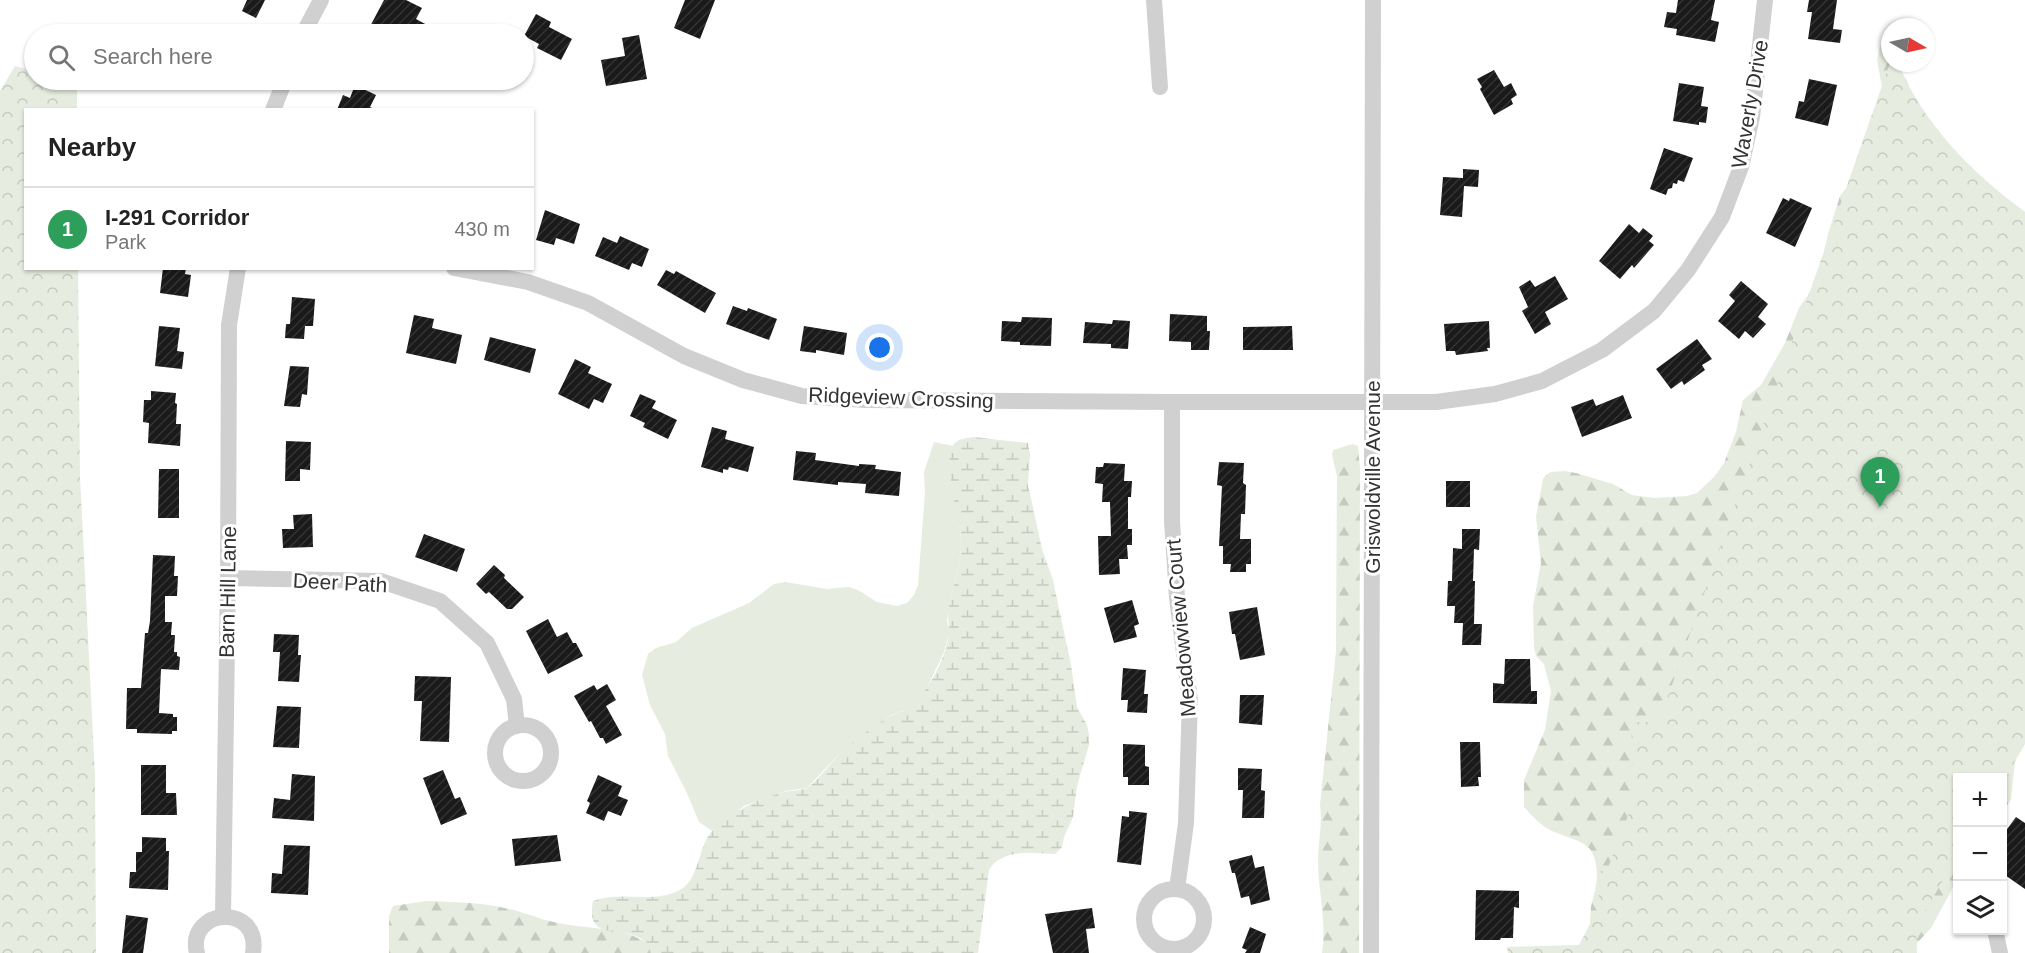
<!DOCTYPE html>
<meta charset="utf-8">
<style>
:root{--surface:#fff;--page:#f6f6f6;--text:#222;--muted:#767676;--line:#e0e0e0;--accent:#0b8043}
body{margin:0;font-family:Helvetica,sans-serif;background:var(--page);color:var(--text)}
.controls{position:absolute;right:18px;bottom:18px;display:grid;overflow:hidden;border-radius:0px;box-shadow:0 2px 4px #0004}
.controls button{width:54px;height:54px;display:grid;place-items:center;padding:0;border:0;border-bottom:2px solid var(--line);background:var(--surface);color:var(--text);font:30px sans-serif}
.compass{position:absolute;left:1881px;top:18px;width:54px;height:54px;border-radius:50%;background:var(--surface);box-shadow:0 2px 4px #0004;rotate:99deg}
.you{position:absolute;left:880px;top:348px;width:21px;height:21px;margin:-15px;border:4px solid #fff;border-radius:50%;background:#1a73e8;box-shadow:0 0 0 9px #1a73e833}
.badge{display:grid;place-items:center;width:39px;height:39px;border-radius:50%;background:var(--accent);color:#fff;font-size:20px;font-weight:700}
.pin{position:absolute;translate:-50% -50px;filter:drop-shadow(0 2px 3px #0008)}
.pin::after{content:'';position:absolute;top:32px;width:21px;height:18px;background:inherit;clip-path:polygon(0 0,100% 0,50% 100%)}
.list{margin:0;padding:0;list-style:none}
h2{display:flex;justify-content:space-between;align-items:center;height:78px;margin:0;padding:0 24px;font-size:26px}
h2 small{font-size:20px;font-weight:400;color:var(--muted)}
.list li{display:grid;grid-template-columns:39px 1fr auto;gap:18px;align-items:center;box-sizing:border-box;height:84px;padding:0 24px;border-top:2px solid var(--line)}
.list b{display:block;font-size:22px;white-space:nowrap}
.list p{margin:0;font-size:20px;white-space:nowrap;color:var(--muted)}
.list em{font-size:20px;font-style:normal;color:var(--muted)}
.icon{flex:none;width:33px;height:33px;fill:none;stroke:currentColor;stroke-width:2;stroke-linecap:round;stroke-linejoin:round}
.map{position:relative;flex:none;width:2025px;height:953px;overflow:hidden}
.search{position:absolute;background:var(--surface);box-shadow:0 2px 4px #0004;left:24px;top:24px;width:510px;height:66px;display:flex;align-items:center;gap:15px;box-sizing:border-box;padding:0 21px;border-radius:33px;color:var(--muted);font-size:22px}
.panel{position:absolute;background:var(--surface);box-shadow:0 2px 4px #0004;left:24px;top:108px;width:510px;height:162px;border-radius:0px}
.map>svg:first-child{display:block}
.grass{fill:#e6ecdf}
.forest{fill:url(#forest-firs)}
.wetland{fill:url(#wetland-marsh)}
.park{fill:url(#park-crowns)}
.building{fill:url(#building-hatch)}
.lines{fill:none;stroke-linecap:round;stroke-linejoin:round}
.minor{stroke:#d0d0d0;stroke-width:16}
.labels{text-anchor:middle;stroke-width:6;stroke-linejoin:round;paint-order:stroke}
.street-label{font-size:21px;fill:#333;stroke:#fff}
</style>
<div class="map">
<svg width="2025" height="953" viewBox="0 0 2025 953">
<defs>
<pattern id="forest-firs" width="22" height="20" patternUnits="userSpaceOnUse" patternTransform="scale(1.5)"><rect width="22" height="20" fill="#e6ecdf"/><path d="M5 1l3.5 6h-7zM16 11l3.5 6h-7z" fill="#c6cbc0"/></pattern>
<pattern id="wetland-marsh" width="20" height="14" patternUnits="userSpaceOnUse" patternTransform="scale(1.5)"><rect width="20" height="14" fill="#e6ecdf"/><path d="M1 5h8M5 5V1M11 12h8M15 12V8" fill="none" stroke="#c6cbc0"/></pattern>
<pattern id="park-crowns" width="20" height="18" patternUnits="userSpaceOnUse" patternTransform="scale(1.5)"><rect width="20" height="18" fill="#e6ecdf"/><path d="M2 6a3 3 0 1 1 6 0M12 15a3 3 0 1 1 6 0" fill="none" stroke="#c6cbc0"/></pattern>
<pattern id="building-hatch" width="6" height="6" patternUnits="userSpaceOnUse" patternTransform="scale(1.5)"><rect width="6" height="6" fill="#1a1a1a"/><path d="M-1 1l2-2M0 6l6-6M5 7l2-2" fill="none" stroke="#333"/></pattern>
</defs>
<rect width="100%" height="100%" fill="#fff"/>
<path class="grass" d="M934,442L953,446C945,479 960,509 961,542C962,558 952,592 948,610L947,621L950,631L944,652L926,690L912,707L891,715L838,755L807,788L785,791L744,806L712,831L699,822L687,793L668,756L665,734L650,705L642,675L648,654L656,648L676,642L692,628L749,603L774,584L785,582L827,589L848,587L858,590L877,602L897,606L907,603L914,595L918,585L925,493L924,472Z"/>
<path class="forest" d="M1884,42L1890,45V63H1898C1924,125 1972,173 2025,212V726L2015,761L2011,799L2003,812L2002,778H1958L1957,880L1931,928L1908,953L1590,931C1590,923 1590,915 1591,907C1593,897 1597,887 1597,875C1596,842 1582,843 1557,833C1543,828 1534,818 1524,807V780L1545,730L1551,691L1544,664L1536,656L1534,647L1533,606L1541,563L1536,517L1543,479L1546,475L1551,472L1565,471L1576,473L1613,484L1632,495L1655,498L1687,496L1697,493L1714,477L1724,463L1736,432L1743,400L1761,385L1785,343L1799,308L1818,281L1828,234L1840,196L1856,175L1881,105L1882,87L1877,60L1880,46Z
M1353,444L1358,446L1360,468L1359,953H1322C1327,922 1318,891 1318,860C1318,841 1323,824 1320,805L1336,651L1337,476L1332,455L1333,450Z
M426,901C454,902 482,902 509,909C524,912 539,919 554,922C585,930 621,925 649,944L651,953H389V916L393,906Z"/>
<path class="wetland" d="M974,437L1028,443L1030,454L1028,485L1042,549L1053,580L1071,665L1077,707L1087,725L1089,735V745L1077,786L1073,817L1064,837L1062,847L1055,854C1033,853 1002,848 989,870L978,953H651C641,915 583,952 593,901C621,890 651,904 678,891C701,880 696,848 713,830C732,811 759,799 784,792C791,790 801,791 807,788C815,784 835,757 845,749C859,738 873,726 889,717C896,712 907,711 913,705C929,690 948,654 949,632C950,625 947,618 948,610C952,592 962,559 961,542C961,519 942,464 953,445C958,438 967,438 974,437Z"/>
<path class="park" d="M1890,63H1898C1923,125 1972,173 2025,212V744L2003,782L2002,778H1958L1957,857L1916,926L1917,953H1508L1507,947L1579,945L1599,907L1598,871L1607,870L1634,800L1631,722H1659Z
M15,66L34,71V80H66L77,82V109L26,110V268L78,269L80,477L95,777L96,953H0V91Z"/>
<path class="building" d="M247,0H265L256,18L242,11Z
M384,0H406L422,8L416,19L427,25L423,34H366Z
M685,0H715L700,39L674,28Z
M1678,0H1715L1711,20L1719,22L1715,42L1676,35L1677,29L1664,27L1667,12L1676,13Z
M1809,0H1837L1833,29L1842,30L1840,43L1808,39L1812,12H1807Z
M536,14L551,22L549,27L572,39L561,60L537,48L539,44L524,36Z
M639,35L647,79L606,86L601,60L625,56L622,38Z
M1494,70L1504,87L1511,83L1517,95L1511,99L1513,104L1494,115L1480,89L1482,87L1477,79Z
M1809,79L1837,85L1828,126L1795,118L1799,101L1804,102Z
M1679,83L1704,87L1701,106L1708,107L1706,123L1699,122V125L1673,121Z
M355,85L376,95L370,107L376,110H337L343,95L350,98Z
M1664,148L1693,158L1684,182L1678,180L1677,184L1673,183L1672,188L1668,189L1666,195L1650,189Z
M1463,169L1479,170L1478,187L1464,186L1462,217L1440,215L1443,177L1463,178Z
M1783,198L1789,201L1790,198L1812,208L1795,247L1766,233Z
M545,210L580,224L574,244L556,238L554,245L536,240Z
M1629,224L1639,233L1643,228L1653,236L1649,241L1654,245L1634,268L1632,265L1620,279L1599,261Z
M620,236L649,249L642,267L632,263L629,270L595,256L603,237L617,243Z
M163,268H186L185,274L191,275L188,297L160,293Z
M666,270L674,274L676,271L716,293L705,313L657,285Z
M1555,276L1568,299L1545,312L1551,324L1535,334L1522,311L1528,307L1519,287L1530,280L1535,287Z
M1741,281L1768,304L1758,317L1766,324L1753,338L1745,331L1739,339L1718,321L1735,301L1729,295Z
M292,297L315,299L313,326H305L304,339L285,338L286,324H290Z
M733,306L747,311L748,308L777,319L769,340L726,324Z
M1170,314L1207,316V331H1210L1209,350H1191V342L1169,341Z
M414,315L434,319L432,328L462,335L456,364L406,353Z
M1022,317L1052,318L1051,346L1020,345V342L1001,341L1002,321L1021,322Z
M1113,320L1130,321L1128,349L1111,348V344L1083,343L1085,322L1112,324Z
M1489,321L1490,348H1487L1488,351L1456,355L1455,351H1446L1444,324Z
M159,326L180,328L177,351L184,352L182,369L155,366Z
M804,326L847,333L844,355L816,350V353L800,351Z
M1292,326L1293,350H1243V327Z
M490,337L536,349L530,373L484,360Z
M1697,339L1712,359L1702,365L1705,370L1684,385L1682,381L1671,389L1656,369Z
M575,359L591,367L588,373L612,384L603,403L594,399L589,409L558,394Z
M290,366L309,367L307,395L302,394L300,407L284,406Z
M151,391L176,393L175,403L177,404L176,424H181L180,446L148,443L149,423L143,422L144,400H151Z
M640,394L656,401L652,408L677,420L668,439L643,427L645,423L630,416Z
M1623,395L1632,418L1582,437L1571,407L1593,399L1596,406Z
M712,427L727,431L725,439L754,447L748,472L729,467L728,470L723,469V473L701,467Z
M286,441L311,442L310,470L300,469V481H285Z
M796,451L816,453L815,460L859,466V464L876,465L875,469L901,472L899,496L865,493L866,484L838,482V485L793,480Z
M1219,462L1244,463L1243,483L1246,485L1245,514H1241L1240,539H1251V564H1246V572H1230L1231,564H1223V546H1219L1222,486L1217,485Z
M1104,463L1125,464L1124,481H1132L1131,497H1128V529H1132V545H1127L1128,559H1119L1120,574L1099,575L1098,536H1111L1110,502H1102L1103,484L1095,483L1096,467H1103Z
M159,469H179V518H158Z
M1446,481H1470V507H1446Z
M312,514L313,547L283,548L282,529H294L293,515Z
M1462,529H1480L1479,550L1474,549L1473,581H1475L1474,624H1482L1481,645H1462L1463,623H1454L1455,606H1447L1448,581H1452L1453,548L1462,549Z
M424,534L465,549L457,572L415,557Z
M153,555L175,556L174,576H178L177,596H165V622H172L171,635H175L174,652H177V656L180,657L179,670L161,669L159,713L173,714V717H177V731H172V734L137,733V729H126L127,688H141L145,633H148L150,621Z
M494,565L505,575L504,578L524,597L512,609H507L489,592L486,594L476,584Z
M1132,600L1139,624L1134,626L1137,637L1114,643L1104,608Z
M1257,607L1265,655L1240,660L1235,634H1232L1229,612Z
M548,619L557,637L567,632L573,643H576L583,656L548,674L526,631Z
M274,634L299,635L298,655H301L299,682L278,681L280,652H273Z
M1505,659H1530L1531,691H1537V704L1493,703V683L1504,684Z
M1123,668L1146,670L1144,694H1148L1147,713L1127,712L1128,700H1121Z
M415,676L451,677L449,742L420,741L422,701H414Z
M607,684L616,700L606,706L622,735L606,744L603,738H600L591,721L589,722L574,696L594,685L597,690Z
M1240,695H1264L1262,725L1239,723Z
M277,706L301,707L299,748L273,747Z
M1460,742H1480L1481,777H1478L1479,786L1461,787Z
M1123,744L1145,745V766L1149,767V785H1128V777H1123Z
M141,765H166V793H176L177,815H141Z
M1238,768L1262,769L1261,790L1265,791L1264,818H1242L1243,790H1238Z
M443,770L455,799L460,797L467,814L441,825L423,778Z
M292,774L315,776L314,821L272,818L274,798L290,800Z
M598,775L622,786L618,796L628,800L621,816L608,811L604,821L586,813L590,803L587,801Z
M1129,811L1147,813L1141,865L1117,862L1122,816L1129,817Z
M2016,817L2025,823V889L2002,873V836Z
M557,835L561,861L515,866L512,839Z
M142,837L166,838V851H169L168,890L129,888L130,872H136V852H142Z
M284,845L310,846L308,895L271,893L272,873L282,874Z
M1252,855L1255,868L1264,866L1270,900L1251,905L1249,896L1241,898L1235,873H1232L1229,861Z
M1476,890L1519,891V908L1514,907L1513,938H1501L1500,940H1475Z
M1092,908L1095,928L1086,929L1089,953H1053L1045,914Z
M126,915L148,918L143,953H122Z
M1250,927L1266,934L1260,953H1245L1247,950L1242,948Z"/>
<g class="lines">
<path class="minor" d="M1154,0L1160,87
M303,34L321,0
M273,110L285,80
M454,268L528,282L588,303L684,356L743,380L802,396L865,400L1172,402H1436L1495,394L1542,381L1602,350L1654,311L1688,270L1722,217L1741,167L1752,117L1765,0
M1172,402V521L1177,598L1190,700L1186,823L1177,889
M228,578L381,581L440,601L487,643L514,699L517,726
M495 753a28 28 0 1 1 56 0a28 28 0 1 1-56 0Z
M1144 919a30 30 0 1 1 60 0a30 30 0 1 1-60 0Z
M223,916L228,578L229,325L238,268
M1995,930L2000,953
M197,953C186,908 261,902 253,953
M1371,953L1373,0"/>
</g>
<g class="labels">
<g class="street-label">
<text transform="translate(1750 104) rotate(-80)" y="7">Waverly Drive</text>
<text transform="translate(901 398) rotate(2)" y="7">Ridgeview Crossing</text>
<text transform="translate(1373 477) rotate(-90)" y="7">Griswoldville Avenue</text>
<text transform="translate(340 583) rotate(3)" y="7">Deer Path</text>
<text transform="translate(228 592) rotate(-89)" y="7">Barn Hill Lane</text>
<text transform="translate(1181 628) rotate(-95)" y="7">Meadowview Court</text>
</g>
</g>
</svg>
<div class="controls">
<button>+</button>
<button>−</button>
<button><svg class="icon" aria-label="layers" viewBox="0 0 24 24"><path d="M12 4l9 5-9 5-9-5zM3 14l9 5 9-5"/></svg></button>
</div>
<svg class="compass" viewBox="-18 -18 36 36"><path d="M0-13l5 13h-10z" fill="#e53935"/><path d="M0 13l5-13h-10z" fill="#767676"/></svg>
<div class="you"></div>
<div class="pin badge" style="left:1880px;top:507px;background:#2e9e5b">1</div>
<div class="search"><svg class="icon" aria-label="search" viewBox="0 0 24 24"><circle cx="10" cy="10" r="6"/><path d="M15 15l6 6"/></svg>Search here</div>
<section class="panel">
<h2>Nearby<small></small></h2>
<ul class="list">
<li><span class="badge" style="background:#2e9e5b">1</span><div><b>I-291 Corridor</b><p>Park</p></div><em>430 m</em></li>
</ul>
</section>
</div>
